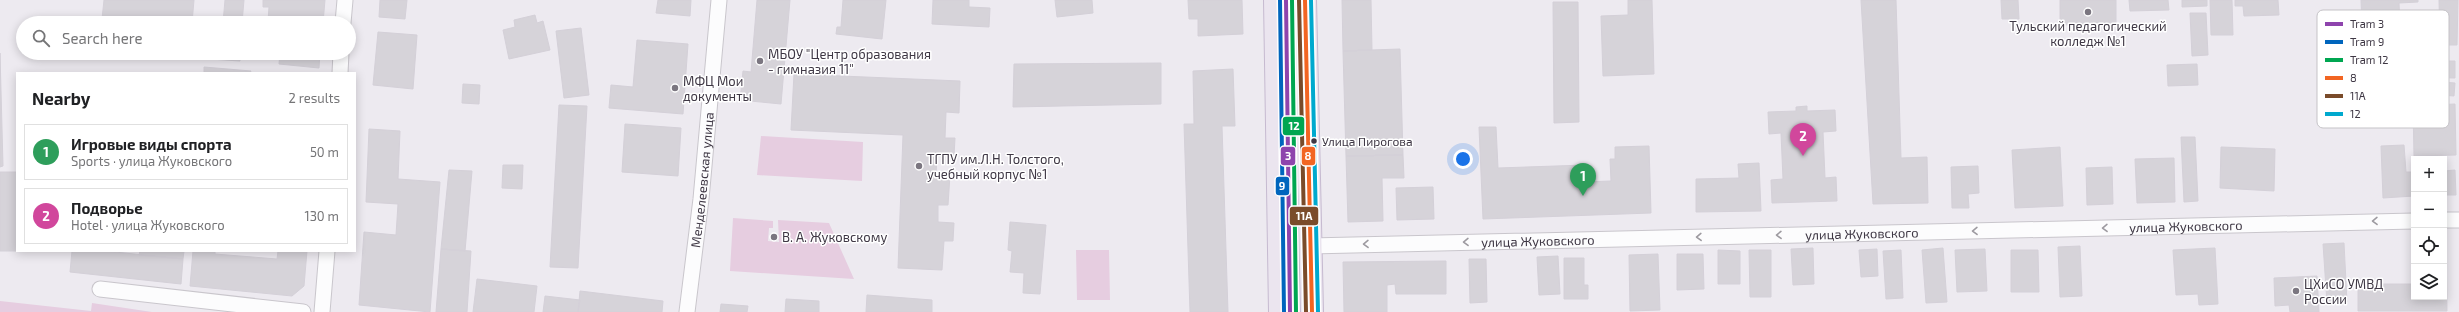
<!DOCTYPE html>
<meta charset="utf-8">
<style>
:root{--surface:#fff;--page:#f6f6f6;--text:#202124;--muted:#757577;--line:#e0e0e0;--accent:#b45309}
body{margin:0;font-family:"Exo 2",sans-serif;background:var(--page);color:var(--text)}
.controls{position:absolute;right:12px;bottom:12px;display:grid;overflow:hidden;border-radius:0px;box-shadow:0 2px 10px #0003}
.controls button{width:36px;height:36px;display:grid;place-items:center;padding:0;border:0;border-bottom:1px solid var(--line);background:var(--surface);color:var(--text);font:20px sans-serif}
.you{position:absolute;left:1463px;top:159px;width:14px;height:14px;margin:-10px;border:3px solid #fff;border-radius:50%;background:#1a73e8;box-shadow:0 0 0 6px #1a73e833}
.badge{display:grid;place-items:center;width:26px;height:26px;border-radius:50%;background:var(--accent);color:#fff;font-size:13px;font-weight:700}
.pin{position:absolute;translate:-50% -33px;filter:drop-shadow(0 1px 2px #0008)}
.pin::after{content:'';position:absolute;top:21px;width:14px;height:12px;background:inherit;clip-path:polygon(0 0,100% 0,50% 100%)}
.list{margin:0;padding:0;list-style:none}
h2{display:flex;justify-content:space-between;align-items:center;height:52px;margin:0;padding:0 16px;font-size:17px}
h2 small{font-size:13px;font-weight:400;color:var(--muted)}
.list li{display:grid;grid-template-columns:26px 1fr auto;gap:12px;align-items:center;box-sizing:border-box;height:56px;margin:0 8px 8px;padding:0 8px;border:1px solid var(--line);border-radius:0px}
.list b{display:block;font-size:15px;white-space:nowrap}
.list p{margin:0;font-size:13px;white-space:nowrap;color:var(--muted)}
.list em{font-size:13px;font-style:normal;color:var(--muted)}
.icon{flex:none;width:22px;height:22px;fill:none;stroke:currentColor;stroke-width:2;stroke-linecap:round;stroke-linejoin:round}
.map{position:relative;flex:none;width:2459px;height:312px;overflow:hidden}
.search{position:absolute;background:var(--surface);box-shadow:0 2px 10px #0003;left:16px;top:16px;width:340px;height:44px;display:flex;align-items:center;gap:10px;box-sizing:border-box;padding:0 14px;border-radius:22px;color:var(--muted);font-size:15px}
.panel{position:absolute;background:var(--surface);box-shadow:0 2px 10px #0003;left:16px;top:72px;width:340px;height:180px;border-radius:0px}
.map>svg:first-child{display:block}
.green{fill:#e6cde0}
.building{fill:#d6d3d9;stroke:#d4d0d8}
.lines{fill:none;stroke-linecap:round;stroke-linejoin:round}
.street-casing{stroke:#c9c6cc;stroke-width:17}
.primary-casing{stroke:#c6bad0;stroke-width:24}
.street{stroke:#fcfcfd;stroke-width:15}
.primary{stroke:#ebe5ef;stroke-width:22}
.bus-1-casing{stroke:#fff;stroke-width:7}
.bus-2-casing{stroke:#fff;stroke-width:7}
.bus-3-casing{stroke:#fff;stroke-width:7}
.bus-1{stroke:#f26522;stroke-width:4}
.bus-2{stroke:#7a4b2a;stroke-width:4}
.bus-3{stroke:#00a9ce;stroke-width:4}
.tram-1-casing{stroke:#fff;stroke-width:7}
.tram-2-casing{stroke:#fff;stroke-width:7}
.tram-3-casing{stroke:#fff;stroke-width:7}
.tram-1{stroke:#8e44ad;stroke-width:4}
.tram-2{stroke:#0065bd;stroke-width:4}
.tram-3{stroke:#00a651;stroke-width:4}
.oneway{stroke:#9d9aa0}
.poi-dot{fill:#7b7680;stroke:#fff;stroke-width:1.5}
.bus-dot{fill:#3e3744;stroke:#fff;stroke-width:1.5}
.labels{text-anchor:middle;stroke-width:3;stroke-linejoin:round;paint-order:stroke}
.bus-label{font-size:12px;fill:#3e3744;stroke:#fff;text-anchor:start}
.poi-label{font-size:13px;fill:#3e3744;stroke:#fff;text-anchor:start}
.street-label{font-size:13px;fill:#3e3744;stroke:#fff}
.key{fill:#fff;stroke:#c5c3c7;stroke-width:1}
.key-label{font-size:11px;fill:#3e3744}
.line-badge{stroke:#fff;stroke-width:1.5}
.badge-label{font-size:11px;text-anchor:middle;font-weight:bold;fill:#fff}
</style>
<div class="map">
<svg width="2459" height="312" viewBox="0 0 2459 312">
<rect width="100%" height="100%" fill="#edeaf0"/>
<path class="green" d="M761,136L863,142L862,181L757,175Z
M733,218L773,221V228H769L768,241L779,242L778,220L829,223L854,279L730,271Z
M1076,250H1109L1110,300H1077Z
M0,301L91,311L92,303L152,312H0Z"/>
<path class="building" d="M104,0H194L192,23H120L102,19Z
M225,0H244L242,23H223Z
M263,0H325L323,23L268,21L269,7H263Z
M380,0H407L405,19L379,17Z
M658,0H691L690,16L656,13Z
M757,0H790L781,104L740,100L743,71L751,72Z
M843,0H886L882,39L836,34L837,27H841Z
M933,0H969V7L990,8L989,27L932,24Z
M1055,0H1092L1093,13L1057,17Z
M1188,0H1242L1243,34L1198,36V19H1189Z
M1342,0H1371L1372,50L1343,51Z
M1628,0H1652L1654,74L1603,76L1601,16L1628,15Z
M1861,0H1896L1901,158L1927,157L1928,203L1873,204Z
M2001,0H2018L2019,19H2002Z
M2060,0H2116V24L2060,25Z
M2129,0H2168L2169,10L2130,11Z
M2182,0H2207V6L2182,7Z
M2210,0H2232L2233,35H2211Z
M2235,0H2278L2279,15L2244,16L2243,6H2235Z
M2361,0H2418V2L2399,3L2401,52L2363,54Z
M2439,0H2458L2457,45H2440Z
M1553,2H1578L1579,122L1554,123Z
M2190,13H2206L2208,55L2192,56Z
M535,15L537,23L543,21L550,50L509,59L503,30L515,27L514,20Z
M581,28L589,95L564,98L556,31Z
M378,32L417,35L413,89L373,85Z
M637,40L688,44L683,114L609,108L611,85L633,87Z
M1400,49L1403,155L1346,156L1343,51Z
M0,53L3,166L0,167Z
M210,53H240V61L210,59Z
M280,53H320L319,68L279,64Z
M2430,61H2455V78L2411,77V69L2430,70Z
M1161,63V104L1013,107L1014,64Z
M2197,64L2198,85L2168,86L2167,65Z
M204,67L251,71L250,73H204Z
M1233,69L1235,126H1222L1228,312H1190L1184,124H1194L1193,71Z
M794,74L960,81L959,113L946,112L945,138H955L954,156H937L936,175H950L948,205H938V222L954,223L953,241H944L942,270L898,268L903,135L791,130Z
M2430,81L2455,83L2454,96L2429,94Z
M463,84L480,85L479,104L462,103Z
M2455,104L2456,155L2414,156L2413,106Z
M559,105L587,106L578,268L550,267Z
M1807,106V111L1835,110L1836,131L1823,132L1825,178L1836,177L1837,201L1772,203L1771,180L1783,179L1781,133L1769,134L1768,112L1796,111V107Z
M625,124L681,128L678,176L622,172Z
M1479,127H1496L1498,168L1585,165V182L1611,181L1610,159H1615V147L1649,146L1651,213L1483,219Z
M369,129L400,131L398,179L440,182L430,312L359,305L364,232L396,235L398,204L366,202Z
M2181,137H2195L2198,201L2184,202Z
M2404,145L2406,172H2414V196L2383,198L2381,146Z
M2060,147L2063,206L2015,208L2012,150Z
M2221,147L2275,149L2274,191L2220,188Z
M1403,155L1404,178H1382L1383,221L1348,222L1346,156Z
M2174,158L2175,202L2137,203L2135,159Z
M1759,163L1761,211L1696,212V179L1739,178L1738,164Z
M503,165H523L522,189L502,188Z
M1978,166L1979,193L1968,194L1969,208H1952L1951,167Z
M2112,167L2113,204L2087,205L2086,168Z
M449,170L472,171L465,251L441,249Z
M2455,170L2456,195H2444V171Z
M0,172H17V251H27H0Z
M1433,187L1434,219L1397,220L1396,188Z
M1010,222L1046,225L1040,294L1023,293L1024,273L1010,272L1012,251L1008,250Z
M2444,238H2446L2447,311H2358V284H2414V297H2444Z
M2344,243L2347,302L2327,303L2323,244Z
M2080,246L2082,296L2060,297L2058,247Z
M1813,248L1814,284L1793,285L1791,249Z
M1943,248L1947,302L1926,303L1922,250Z
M2215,248L2218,304L2199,305L2198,294L2176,295L2173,250Z
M441,249L471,251L467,312H436Z
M1877,249L1878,276L1861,277L1859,250Z
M1985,249L1987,291L1957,292L1955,250Z
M1718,250L1740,251V284H1718Z
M1749,250H1771V297H1750Z
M1901,250L1903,298L1886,299L1883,251Z
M2011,250H2038L2039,292H2011Z
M72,251H105L183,259L181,284L70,272Z
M140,251H184L183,259L139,255Z
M193,251H215V254L277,259L278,251H307L304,286L292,296L190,286Z
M1658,254L1660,310L1630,311L1629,255Z
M1677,254H1703L1704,289L1677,290Z
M1558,256L1560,294L1539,295L1537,257Z
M1564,258H1584V285H1588V299H1564Z
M1469,259H1486L1487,302L1470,303Z
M1446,261V294H1396L1395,284L1387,285V312H1344L1343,262Z
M2317,276L2319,312H2290L2289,305L2275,306L2274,278Z
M477,279L537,286L534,312H473Z
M580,291L663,301L662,312H578Z
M867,295L932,300V312H866Z
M545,296L580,300L578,312H543Z
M786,299L819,301V312H785Z
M721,304L748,306L747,312H720Z"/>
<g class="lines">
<defs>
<g id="street">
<path d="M343,23L345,0"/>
<path d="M340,73L341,53"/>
<path d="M2444,220H2459"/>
<path id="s1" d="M1310,246L2414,221"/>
<path d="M100,289L303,312"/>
<path d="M322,312L327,251"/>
<path id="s2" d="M687,312L701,199L719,0"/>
</g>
<path id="primary" d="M1275,0L1280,312
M1305,0L1312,312"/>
</defs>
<use href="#street" class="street-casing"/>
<use href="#primary" class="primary-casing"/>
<use href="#street" class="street"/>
<use href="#primary" class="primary"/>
<defs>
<path id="bus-1" d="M1305,0L1312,312"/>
<path id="bus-2" d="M1299,0L1306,312"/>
<path id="bus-3" d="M1311,0L1318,312"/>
</defs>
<use href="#bus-1" class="bus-1-casing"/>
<use href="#bus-2" class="bus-2-casing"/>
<use href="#bus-3" class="bus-3-casing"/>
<use href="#bus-1" class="bus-1"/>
<use href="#bus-2" class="bus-2"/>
<use href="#bus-3" class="bus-3"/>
<defs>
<path id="tram-1" d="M1286,0L1290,312"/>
<path id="tram-2" d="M1280,0L1284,312"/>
<path id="tram-3" d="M1292,0L1296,312"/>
</defs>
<use href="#tram-1" class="tram-1-casing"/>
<use href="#tram-2" class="tram-2-casing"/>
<use href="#tram-3" class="tram-3-casing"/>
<use href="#tram-1" class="tram-1"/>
<use href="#tram-2" class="tram-2"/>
<use href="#tram-3" class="tram-3"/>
</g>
<defs><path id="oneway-chevron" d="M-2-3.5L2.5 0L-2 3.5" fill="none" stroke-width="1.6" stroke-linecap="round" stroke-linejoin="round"/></defs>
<g class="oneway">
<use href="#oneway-chevron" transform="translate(2375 221) rotate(179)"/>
<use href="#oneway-chevron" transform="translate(2105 228) rotate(179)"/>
<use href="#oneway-chevron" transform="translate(1975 231) rotate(179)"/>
<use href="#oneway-chevron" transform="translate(1779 235) rotate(179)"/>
<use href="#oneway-chevron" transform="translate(1699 237) rotate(178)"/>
<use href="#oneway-chevron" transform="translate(1466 242) rotate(179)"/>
<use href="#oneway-chevron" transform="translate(1366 244) rotate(179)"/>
</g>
<g class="poi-dot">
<circle cx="2088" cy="12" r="4"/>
<circle cx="760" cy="61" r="4"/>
<circle cx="675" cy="88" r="4"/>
<circle cx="919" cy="166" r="4"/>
<circle cx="774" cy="237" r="4"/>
<circle cx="2296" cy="291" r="4"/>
</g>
<circle class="bus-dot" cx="1314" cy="141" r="3.5"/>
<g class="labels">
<g class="bus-label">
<text x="1322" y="146">Улица Пирогова</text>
</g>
<g class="poi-label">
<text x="2088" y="31" text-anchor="middle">Тульский педагогический<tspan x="2088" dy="15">колледж №1</tspan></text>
<text x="768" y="59">МБОУ "Центр образования<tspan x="768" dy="15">- гимназия 11"</tspan></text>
<text x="683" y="86">МФЦ Мои<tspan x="683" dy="15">документы</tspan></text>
<text x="927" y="164">ТГПУ им.Л.Н. Толстого,<tspan x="927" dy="15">учебный корпус №1</tspan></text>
<text x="782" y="242">В. А. Жуковскому</text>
<text x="2304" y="289">ЦХиСО УМВД<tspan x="2304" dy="15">России</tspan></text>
</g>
<g class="street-label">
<text dy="5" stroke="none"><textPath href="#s2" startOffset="133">Менделеевская улица</textPath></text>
<text dy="5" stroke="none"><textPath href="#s1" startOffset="876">улица Жуковского</textPath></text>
<text dy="5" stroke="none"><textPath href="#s1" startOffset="552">улица Жуковского</textPath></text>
<text dy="5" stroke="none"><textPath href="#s1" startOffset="228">улица Жуковского</textPath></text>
</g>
</g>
<rect x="2317" y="10" width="132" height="118" rx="6" class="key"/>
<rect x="2325" y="22" width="18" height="4" fill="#8e44ad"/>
<rect x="2325" y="40" width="18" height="4" fill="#0065bd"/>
<rect x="2325" y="58" width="18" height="4" fill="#00a651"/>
<rect x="2325" y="76" width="18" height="4" fill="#f26522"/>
<rect x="2325" y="94" width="18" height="4" fill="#7a4b2a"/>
<rect x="2325" y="112" width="18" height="4" fill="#00a9ce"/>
<g class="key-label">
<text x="2350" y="28">Tram 3</text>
<text x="2350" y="46">Tram 9</text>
<text x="2350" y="64">Tram 12</text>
<text x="2350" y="82">8</text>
<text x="2350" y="100">11А</text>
<text x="2350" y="118">12</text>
</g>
<g class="line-badge">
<rect x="1282" y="116" width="23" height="20" rx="4" fill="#00a651"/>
<rect x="1280" y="146" width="16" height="20" rx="4" fill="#8e44ad"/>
<rect x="1301" y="146" width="15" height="20" rx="4" fill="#f26522"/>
<rect x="1275" y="176" width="15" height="20" rx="4" fill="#0065bd"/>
<rect x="1289" y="206" width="30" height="20" rx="4" fill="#7a4b2a"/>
</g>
<g class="badge-label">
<text x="1294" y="130">12</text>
<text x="1288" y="160">3</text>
<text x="1308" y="160">8</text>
<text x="1282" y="190">9</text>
<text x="1304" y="220">11А</text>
</g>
</svg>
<div class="controls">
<button>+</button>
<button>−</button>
<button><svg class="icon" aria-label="locate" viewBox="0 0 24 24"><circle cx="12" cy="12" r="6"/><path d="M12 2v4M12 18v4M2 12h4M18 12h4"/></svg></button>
<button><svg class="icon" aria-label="layers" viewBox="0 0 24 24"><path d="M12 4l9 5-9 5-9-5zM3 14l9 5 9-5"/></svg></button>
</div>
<div class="you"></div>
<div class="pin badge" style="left:1583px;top:196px;background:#2e9e5b">1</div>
<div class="pin badge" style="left:1803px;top:156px;background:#d1479c">2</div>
<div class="search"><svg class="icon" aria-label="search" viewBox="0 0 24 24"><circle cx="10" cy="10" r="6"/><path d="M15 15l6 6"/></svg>Search here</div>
<section class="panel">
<h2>Nearby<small>2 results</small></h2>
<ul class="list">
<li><span class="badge" style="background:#2e9e5b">1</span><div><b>Игровые виды спорта</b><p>Sports · улица Жуковского</p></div><em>50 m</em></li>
<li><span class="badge" style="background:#d1479c">2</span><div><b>Подворье</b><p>Hotel · улица Жуковского</p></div><em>130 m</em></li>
</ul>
</section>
</div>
